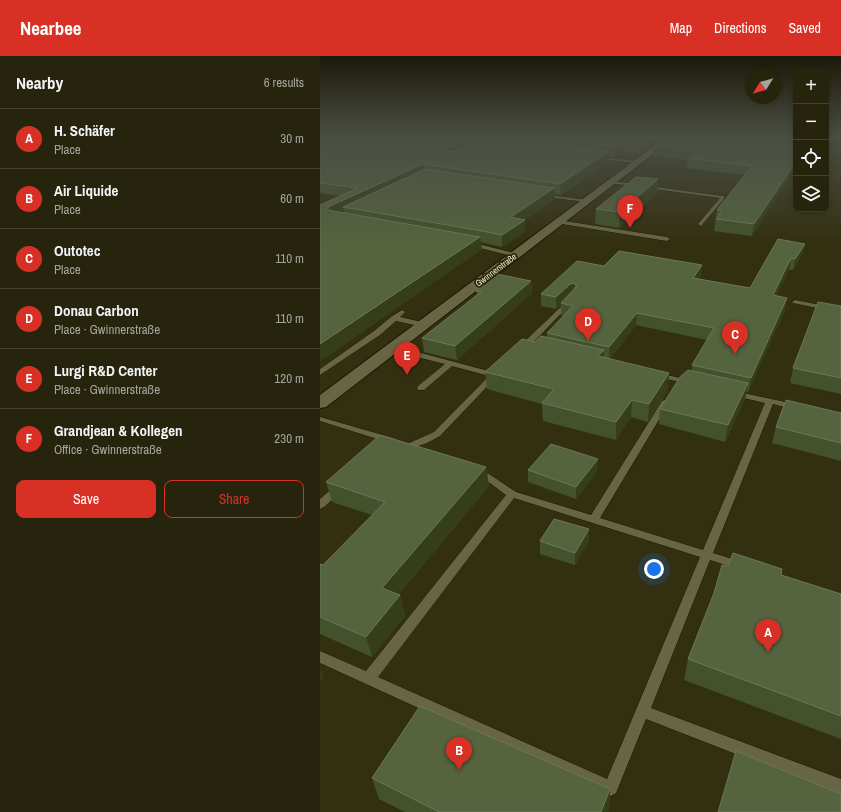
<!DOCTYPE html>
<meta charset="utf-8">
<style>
:root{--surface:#26240d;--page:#32301b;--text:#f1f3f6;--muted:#a4a49d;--line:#42412e;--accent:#d93025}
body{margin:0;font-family:"Archivo Narrow",sans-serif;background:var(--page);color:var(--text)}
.controls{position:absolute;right:12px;top:12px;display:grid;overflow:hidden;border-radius:8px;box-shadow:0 2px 6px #0003}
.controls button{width:36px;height:36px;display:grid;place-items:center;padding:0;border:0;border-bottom:1px solid var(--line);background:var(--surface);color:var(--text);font:20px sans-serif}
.compass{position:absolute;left:425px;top:12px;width:36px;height:36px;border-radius:50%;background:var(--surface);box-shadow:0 2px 6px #0003;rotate:233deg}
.you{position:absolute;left:334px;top:513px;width:14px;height:14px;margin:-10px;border:3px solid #fff;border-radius:50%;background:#1a73e8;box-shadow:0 0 0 6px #1a73e833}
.badge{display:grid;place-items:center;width:26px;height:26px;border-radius:50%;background:var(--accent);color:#fff;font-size:13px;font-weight:700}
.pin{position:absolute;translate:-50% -33px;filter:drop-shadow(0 1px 2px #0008)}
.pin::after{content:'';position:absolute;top:21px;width:14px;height:12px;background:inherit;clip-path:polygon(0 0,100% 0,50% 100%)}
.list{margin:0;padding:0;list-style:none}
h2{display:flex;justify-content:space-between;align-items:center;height:52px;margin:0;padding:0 16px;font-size:17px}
h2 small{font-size:13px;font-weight:400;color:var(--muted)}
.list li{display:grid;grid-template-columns:26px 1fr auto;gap:12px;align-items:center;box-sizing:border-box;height:60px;padding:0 16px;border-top:1px solid var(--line)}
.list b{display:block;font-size:15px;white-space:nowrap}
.list p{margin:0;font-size:13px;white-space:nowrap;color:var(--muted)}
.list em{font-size:13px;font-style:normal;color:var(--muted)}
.actions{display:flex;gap:8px;padding:12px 16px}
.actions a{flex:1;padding:9px 0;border:1px solid var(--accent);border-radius:8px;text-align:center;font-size:14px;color:var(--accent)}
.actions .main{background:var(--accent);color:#fff}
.icon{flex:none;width:22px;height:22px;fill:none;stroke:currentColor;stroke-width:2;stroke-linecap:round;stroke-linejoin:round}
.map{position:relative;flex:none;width:521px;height:756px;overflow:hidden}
header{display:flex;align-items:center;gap:24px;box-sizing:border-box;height:56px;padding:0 20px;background:var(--accent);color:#fff}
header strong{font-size:19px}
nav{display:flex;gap:22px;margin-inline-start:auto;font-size:14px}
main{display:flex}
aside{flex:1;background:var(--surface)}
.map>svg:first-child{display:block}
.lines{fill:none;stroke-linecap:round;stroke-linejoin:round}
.service-casing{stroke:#1b1700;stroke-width:1}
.minor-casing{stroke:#1b1700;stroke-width:2}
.service{fill:#686545;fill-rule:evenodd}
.minor{fill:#686545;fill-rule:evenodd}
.wall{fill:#43522c}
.shaded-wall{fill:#353e19}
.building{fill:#55633e;stroke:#6c7856}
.labels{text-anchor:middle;stroke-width:3.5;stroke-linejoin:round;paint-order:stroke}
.far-street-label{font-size:9px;fill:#ebead8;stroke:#292606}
</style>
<header>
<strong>Nearbee</strong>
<nav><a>Map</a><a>Directions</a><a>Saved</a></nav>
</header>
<main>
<aside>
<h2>Nearby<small>6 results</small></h2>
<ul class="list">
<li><span class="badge">A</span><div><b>H. Schäfer</b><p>Place</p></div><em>30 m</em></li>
<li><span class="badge">B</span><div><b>Air Liquide</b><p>Place</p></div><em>60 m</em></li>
<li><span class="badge">C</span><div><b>Outotec</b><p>Place</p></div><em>110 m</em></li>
<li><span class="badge">D</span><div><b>Donau Carbon</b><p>Place · Gwinnerstraße</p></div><em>110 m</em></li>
<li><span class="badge">E</span><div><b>Lurgi R&amp;D Center</b><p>Place · Gwinnerstraße</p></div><em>120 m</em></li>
<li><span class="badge">F</span><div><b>Grandjean &amp; Kollegen</b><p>Office · Gwinnerstraße</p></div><em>230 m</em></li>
</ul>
<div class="actions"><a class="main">Save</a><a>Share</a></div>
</aside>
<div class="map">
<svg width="521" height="756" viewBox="0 0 521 756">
<rect width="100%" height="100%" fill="#333011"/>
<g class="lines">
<defs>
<path id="service" d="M277,101L317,105L319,106L317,107L276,103Z
M292,125L402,140H404V143L381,170L378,168L400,142L290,127Z
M222,138L266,144L268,145L266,146L220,140V138Z
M238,164L347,181L350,183L347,185L236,167V165Z
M150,186L198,198L199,199L196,201L148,189L147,188Z
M249,244L251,245V247L209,291H203V287L247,245Z
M475,244L521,253V257L473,247L472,246Z
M82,254L85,256L80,261L106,267L107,269L103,271L76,265L60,279L0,319V313L54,275L71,261Z
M69,290H75L172,316L176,315L180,317L120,380L107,387L90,393L87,392L85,390L87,388L114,376L169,320L132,310L104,334H98L97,332L98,330L125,308L69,294Z
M335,317H338L369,324L373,326L369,328L338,321H335L334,319Z
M411,335H414L479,349L480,351L476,354L453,348L393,497L425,507L427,510L425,513L421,514L390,504L331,652L521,723V739L326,663L296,737L291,740L0,607V595L46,615L186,439L163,422L154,419L152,417L154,415L157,414L169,418L196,436L271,459L342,345L345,344L349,347L280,462L383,494L445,347L411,339L410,337ZM194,442L380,501L287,723L58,621Z
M0,361L73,382L75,384L70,387L0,365Z
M19,429L23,430L24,432L23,434L4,451L0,453V443L15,430Z"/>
<path id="minor" d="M346,81H355L6,351L0,352V339Z"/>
</defs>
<use href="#service" class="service-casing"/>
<use href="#minor" class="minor-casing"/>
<use href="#service" class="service"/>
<use href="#minor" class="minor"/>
</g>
<path class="wall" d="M0,81H344L328,93L323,92V96L320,98L302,96L295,101L289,100V105L241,139L234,138L235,143L205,164V176L182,191L161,186L162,193L0,305L20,140L0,137Z
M476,81L432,180L394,175L397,154L424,119L367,112L368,104L333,100L334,90Z
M338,123L337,137L299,172L275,168L276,153Z
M485,188L482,199L473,214H469L456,240L465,254L428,336L426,335L425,343L405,386L339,368L340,353L372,315V309L387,284L316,269L290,303L348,334L328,366L311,361L296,384L223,365L222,348L167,333L165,316L215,286L227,281V277L244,260L241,259V249L236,253L221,250V238L284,210L381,220L379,223L430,232Z
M211,225L212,237L137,304L104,296L102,282L157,239L156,235Z
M521,250V338L470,327L473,312Z
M521,357V405L452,387L456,371Z
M166,411L169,430L78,539H80L85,560L52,601L0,578V508L3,509L52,459L12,446L6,426Z
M208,414L277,415L256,443L208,426Z
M220,485H269L255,509L220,498Z
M408,510L461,519L521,538V683L364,624L368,603Z
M52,722L290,733L289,753L288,756H85L59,743Z"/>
<path class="shaded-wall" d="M151,81H169V87L127,103L126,95V93Z
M332,81H344L328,93V83Z
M303,87L302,96L295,101L296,91Z
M323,87V96L320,98L321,89Z
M289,95V105L241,139L240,128Z
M476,106V113L432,180L434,168Z
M103,108L104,119L23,151L24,156L10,163L8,151Z
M338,123L337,137L299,172L300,156Z
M234,132L235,143L203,165L205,164V176L182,191V179L191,161Z
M160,181L162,193L0,305V288Z
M485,188L482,199L473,214L475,203Z
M471,202L469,214L451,252L453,239Z
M382,209L381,220L372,234L373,222Z
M211,225L212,237L137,304L135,290Z
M254,227V239L241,247V249L236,253V241L250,228Z
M467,242L465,254L428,336L431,322Z
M317,257L316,269L289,304V291Z
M284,294L283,310L278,300Z
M349,317L348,334L328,366L329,348Z
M428,327L425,343L405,386L408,369Z
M312,344L311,361L296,384V366Z
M278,403L277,415L256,443V431Z
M166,411L169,430L67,552L62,532Z
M269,473V485L255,509V497Z
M80,539L85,560L52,601L46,581Z
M0,612L4,622L0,626Z
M290,733L289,753L288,756H281Z"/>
<path class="building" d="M0,81H151L126,93V95L131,96L158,84L168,82L289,95L240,128L103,108L8,151V154L160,181L0,288V149L38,132L0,127Z
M201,81H273L323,87L321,89L303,87L296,91Z
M308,81H332L328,83Z
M346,81H476V106L434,168L396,163L402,154H397L432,110L368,102L376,95L334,90Z
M105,113L234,132L191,161L205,164L182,179L162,175L23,151Z
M316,121L338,123L300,156L276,153Z
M458,183L485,188L475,203L471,202L453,239L467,242L431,322L372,309L394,272L317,257L289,291L227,277L253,250L241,247L257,230L254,227L250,228L236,241L221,238L257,205L284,210L299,195L382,209L373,222L430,232Z
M177,218L211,225L135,290L102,282L161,236L156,235Z
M498,246L521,250V322L473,312Z
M221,280L284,294L278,300L349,317L329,348L312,344L296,366L222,347L234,333L165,316L202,283L215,286Z
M368,314L428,327L408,369L340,353L360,321Z
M466,344L521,357V387L456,371Z
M60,379L166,411L62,532L80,539L46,581L0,561V508L3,509L65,446L6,426Z
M231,388L278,403L256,431L208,414Z
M234,463L269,473L255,497L220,485Z
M413,497L462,513L461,519L521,538V660L368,603L394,537L402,509L408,510Z
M100,650L290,733L281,756H119L52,722Z
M416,695L521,738V756H398Z"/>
<linearGradient id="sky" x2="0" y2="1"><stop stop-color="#1c1a09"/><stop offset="0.43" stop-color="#4a4e43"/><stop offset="1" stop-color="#4a4e43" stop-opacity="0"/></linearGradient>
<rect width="521" height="187" fill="url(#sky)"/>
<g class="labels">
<g class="far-street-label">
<text transform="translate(176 214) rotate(-37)" y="3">Gwinnerstraße</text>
</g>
</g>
</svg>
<div class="controls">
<button>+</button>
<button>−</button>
<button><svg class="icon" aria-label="locate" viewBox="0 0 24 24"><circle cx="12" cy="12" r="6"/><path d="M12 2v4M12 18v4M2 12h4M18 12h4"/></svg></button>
<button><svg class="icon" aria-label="layers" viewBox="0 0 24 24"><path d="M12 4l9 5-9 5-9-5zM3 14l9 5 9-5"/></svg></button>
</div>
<svg class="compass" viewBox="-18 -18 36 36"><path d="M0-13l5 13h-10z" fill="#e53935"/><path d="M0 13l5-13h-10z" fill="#a4a49d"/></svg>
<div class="you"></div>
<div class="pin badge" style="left:448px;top:596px">A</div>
<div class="pin badge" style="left:139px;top:714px">B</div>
<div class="pin badge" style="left:415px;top:298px">C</div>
<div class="pin badge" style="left:268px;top:285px">D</div>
<div class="pin badge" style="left:87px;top:319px">E</div>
<div class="pin badge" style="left:310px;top:172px">F</div>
</div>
</main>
